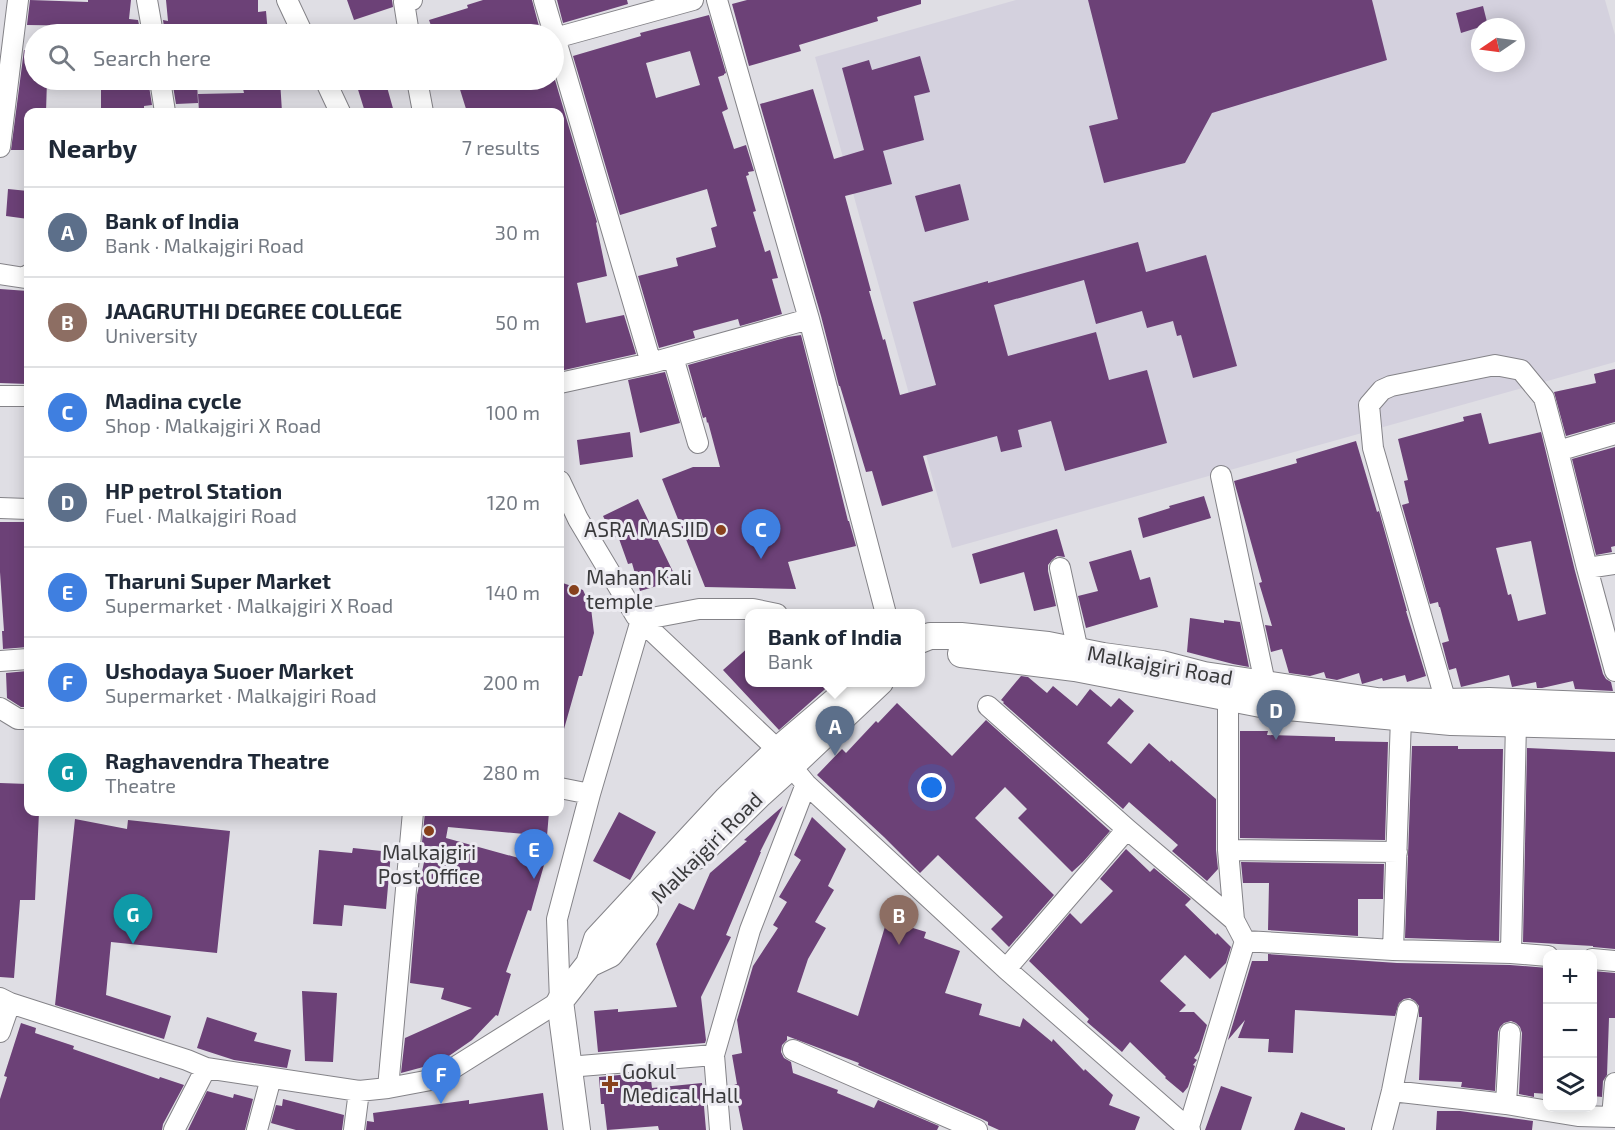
<!DOCTYPE html>
<meta charset="utf-8">
<style>
:root{--surface:#fff;--page:#f2f2f3;--text:#1f2937;--muted:#747a83;--line:#e0e1e3;--accent:#ea580c}
body{margin:0;font-family:"Exo 2",sans-serif;background:var(--page);color:var(--text)}
.controls{position:absolute;right:18px;bottom:18px;display:grid;overflow:hidden;border-radius:12px;box-shadow:0 3px 15px #0003}
.controls button{width:54px;height:54px;display:grid;place-items:center;padding:0;border:0;border-bottom:2px solid var(--line);background:var(--surface);color:var(--text);font:30px sans-serif}
.compass{position:absolute;left:1471px;top:18px;width:54px;height:54px;border-radius:50%;background:var(--surface);box-shadow:0 3px 15px #0003;rotate:257deg}
.you{position:absolute;left:932px;top:788px;width:21px;height:21px;margin:-15px;border:4px solid #fff;border-radius:50%;background:#1a73e8;box-shadow:0 0 0 9px #1a73e833}
.badge{display:grid;place-items:center;width:39px;height:39px;border-radius:50%;background:var(--accent);color:#fff;font-size:20px;font-weight:700}
.pin{position:absolute;translate:-50% -50px;filter:drop-shadow(0 2px 3px #0008)}
.pin::after{content:'';position:absolute;top:32px;width:21px;height:18px;background:inherit;clip-path:polygon(0 0,100% 0,50% 100%)}
.popup{position:absolute;left:745px;top:609px;width:180px;height:78px;box-sizing:border-box;display:grid;place-content:center;border-radius:12px;background:var(--surface);filter:drop-shadow(0 2px 4px #0005);font-size:20px;white-space:nowrap;color:var(--muted)}
.popup b{font-size:22px;color:var(--text)}
.popup::after{content:'';position:absolute;left:50%;top:100%;margin-left:-12px;border:12px solid transparent;border-top-color:var(--surface)}
.list{margin:0;padding:0;list-style:none}
h2{display:flex;justify-content:space-between;align-items:center;height:78px;margin:0;padding:0 24px;font-size:26px}
h2 small{font-size:20px;font-weight:400;color:var(--muted)}
.list li{display:grid;grid-template-columns:39px 1fr auto;gap:18px;align-items:center;box-sizing:border-box;height:90px;padding:0 24px;border-top:2px solid var(--line)}
.list b{display:block;font-size:22px;white-space:nowrap}
.list p{margin:0;font-size:20px;white-space:nowrap;color:var(--muted)}
.list em{font-size:20px;font-style:normal;color:var(--muted)}
.icon{flex:none;width:33px;height:33px;fill:none;stroke:currentColor;stroke-width:2;stroke-linecap:round;stroke-linejoin:round}
.map{position:relative;flex:none;width:1615px;height:1130px;overflow:hidden}
.search{position:absolute;background:var(--surface);box-shadow:0 3px 15px #0003;left:24px;top:24px;width:540px;height:66px;display:flex;align-items:center;gap:15px;box-sizing:border-box;padding:0 21px;border-radius:33px;color:var(--muted);font-size:22px}
.panel{position:absolute;background:var(--surface);box-shadow:0 3px 15px #0003;left:24px;top:108px;width:540px;height:708px;border-radius:12px}
.map>svg:first-child{display:block}
.built{fill:#d4d1de;fill-rule:evenodd}
.building{fill:#6c4177;fill-rule:evenodd}
.lines{fill:none;stroke-linecap:round;stroke-linejoin:round}
.minor-casing{stroke:#848388;stroke-width:22}
.major-casing{stroke:#848388;stroke-width:28}
.minor{stroke:#fff;stroke-width:20}
.major{stroke:#fff;stroke-width:26}
.poi-dot{fill:#89421d;stroke:#ecebf1;stroke-width:2}
.labels{text-anchor:middle;stroke-width:6;stroke-linejoin:round;paint-order:stroke}
.poi-label{font-size:21px;fill:#3a3a3c;stroke:#ecebf1;text-anchor:start}
.street-label{font-size:21px;fill:#3a3a3c;stroke:#ecebf1}
</style>
<div class="map">
<svg width="1615" height="1130" viewBox="0 0 1615 1130">
<rect width="100%" height="100%" fill="#dfdee4"/>
<path class="built" d="M1016,0H1605L1615,35V362L952,548L815,57ZM1480,27H1516V63H1480Z"/>
<path class="building" d="M30,0L88,2V0H131L129,19L138,20L141,34H99V26L27,25Z
M166,0H258V12L266,11L268,34H165L163,20L168,21Z
M347,0H392L393,7L354,20Z
M483,0H532L541,34H434L429,20L468,8L467,5Z
M557,0H627L628,4L563,23Z
M747,0H921V4L877,17L878,21L799,45L801,51L749,66L732,4Z
M1088,0H1372L1387,60L1212,113L1185,163L1104,183L1089,126L1118,119Z
M1483,6L1488,26L1480,27L1461,33L1456,13Z
M709,15L726,73L724,74V75L718,77L728,109L722,112L734,149L746,145L754,171L748,172L749,175L746,176L756,211L753,212L765,252L770,250L778,278L772,279L782,314L740,326L738,319L693,331L695,338L659,348L638,276L678,266L676,258L716,247L711,228L717,226L707,189L620,215L573,56L641,36L640,33ZM690,51L700,85L656,98L646,63Z
M24,50H34V80H47L46,112H28V150H11Z
M920,56L930,92L914,96L924,140L883,151L892,184L845,196L871,291H869L883,340L885,339L900,395L936,385L913,302L988,281V283L1138,242L1146,272L1206,255L1237,366L1193,378L1181,335L1177,336L1173,321L1147,328L1142,311L1096,324L1084,280L994,305L1008,356L1096,332L1109,380L1147,370L1167,443L1065,471L1051,421L1018,430L1022,447L1001,452L997,436L923,456L933,491L882,506L872,471L866,472L840,386H839L821,316L760,104L813,89L834,159L864,150L842,68L869,60L872,70Z
M103,80H148L152,105L144,106V110L101,109V84H103Z
M172,80H197L198,103L176,104Z
M241,80H280L282,112H199L198,94L244,93Z
M355,80H385L394,112H365Z
M457,80H555L597,222L596,223L607,276L577,283L586,323L624,315L636,354L560,371V112H467Z
M960,184L969,220L925,232L915,196Z
M8,189L28,191V219L6,216Z
M0,289L28,291L24,344H28V384L0,383Z
M801,335L833,460L848,521H849L856,546L788,562L796,589L705,587L662,479L693,467H720L708,422L707,423L706,417L703,418L688,365L788,337Z
M1615,369V422L1566,436L1554,392L1596,383L1594,374Z
M665,372L680,423L640,433L628,380Z
M1481,413L1489,444L1541,432L1575,571L1603,674L1606,679L1611,682L1613,691L1575,689L1573,681L1542,688H1537L1536,682L1512,687L1509,675L1461,687L1456,668L1449,670L1442,643L1449,641L1440,607H1439L1438,602L1430,604L1402,505L1409,503L1404,481L1408,480L1398,439L1464,421L1463,417ZM1531,541L1546,614L1518,621L1511,594L1508,595L1496,548Z
M630,432L633,457L580,465L577,440Z
M1356,441L1377,512L1379,511L1407,611H1406L1426,676L1407,682L1405,675L1383,681L1382,678L1362,684L1359,673L1337,680L1326,678L1324,672L1310,676L1289,673L1282,649L1271,652L1265,625L1272,626L1259,583L1262,582L1234,481L1297,463L1296,459Z
M1615,447V546L1611,547L1612,552L1596,555L1572,459Z
M1204,496L1211,518L1143,538L1138,518L1170,508L1169,506Z
M638,499L677,580L640,591L632,563L628,564L618,536L614,538L603,516Z
M0,522H28V568H27L28,592V647L3,649L2,631H4L0,572Z
M1057,529L1065,557L1057,556L1052,560L1048,565V571L1056,606L1034,611L1024,572L980,584L972,554Z
M1131,550L1140,580L1150,577L1158,607L1086,628L1078,596L1098,591L1089,562Z
M560,582L583,590L591,608L594,633L582,676H579L564,729L560,728Z
M1190,618L1224,623V620L1240,622L1249,667L1233,664L1187,652Z
M750,646V682H833L779,730L723,670Z
M27,671L28,707H21L7,698L6,673Z
M1021,676L1028,677L1047,693L1053,686L1077,706L1090,689L1111,707L1119,698L1134,711L1107,743L1131,764L1149,743L1170,762L1171,760L1216,799V850L1218,869L1207,881L1172,851L1178,845L1129,802L1123,809L1003,703L1004,702L1001,700Z
M897,703L952,756L986,720L1110,831L1083,862L1072,872L1018,818L1027,809L1005,787L975,818L1054,895L1009,947L991,929L1003,917L938,855L920,873L884,837L817,775L842,749L846,753L876,721L878,723Z
M1240,731H1268L1267,735L1335,737V741L1388,742L1385,840L1240,838Z
M1412,746H1458V749H1503L1499,941L1405,938Z
M1527,748L1615,752V949L1593,947V946L1523,942Z
M0,783L28,784V812H39L35,900H20L14,978L0,977Z
M783,806L760,852H761L726,935L731,937L701,997L706,1040L705,1043L598,1052L594,1011L618,1009V1012L677,1007L656,944L679,903L694,910L710,873L747,841L744,840Z
M425,812H549L547,836L448,827L446,838L544,865L531,911L528,910L506,972L511,974L498,1016L496,1015L472,1040L446,1058L427,1066L401,1073L405,1038L472,1008L441,999L444,988L410,983L417,895L426,853L421,852Z
M619,812L656,832L630,880L593,861Z
M812,817L846,849L828,886L834,890L815,922L826,928L808,959L797,992L858,1016L887,920L926,932L924,938L960,951L945,993L982,1004L979,1015L1020,1027L1023,1018L1052,1042L1053,1039L1084,1071L1085,1069L1113,1095L1109,1105L1140,1117L1135,1130H999L988,1125V1122L982,1119L858,1065L859,1063L787,1036V1040L782,1045L781,1052L784,1058L791,1062L793,1073L838,1090L837,1093L874,1108L878,1100L939,1126L937,1130H743L734,1085L737,1084L732,1055L742,1053L737,1020L753,966L778,928L773,925L787,902L779,897L801,860L794,855Z
M75,819L127,829L128,820L230,831L217,953L111,942L106,995L171,1016L164,1039L55,1005Z
M353,848L391,852L386,909L344,905L342,926L313,924L319,850L352,853Z
M1126,849L1150,872L1154,868L1191,899L1185,905L1216,935L1217,933L1231,947L1226,963L1210,979L1185,955L1160,981L1186,1005L1179,1012H1194L1207,1025L1199,1051L1194,1058L1197,1060L1193,1065L1195,1066L1188,1087L1183,1093L1165,1078L1166,1077L1130,1042L1122,1052L1087,1022L1089,1019L1029,961L1070,913L1081,924L1113,891L1100,879Z
M1241,862L1384,864L1383,899H1358V936L1268,930L1269,883H1243Z
M1268,954L1397,963L1510,965L1548,968V1094L1534,1093V1097L1519,1094L1522,1033L1520,1027L1516,1023L1511,1021L1504,1023L1500,1027L1498,1032L1495,1091L1461,1087L1462,1082L1419,1080L1422,1017H1419V1006L1415,1001L1410,998L1404,999L1399,1003L1395,1016L1295,1010L1293,1053L1268,1052L1269,1039L1238,1038L1245,1020L1228,1040L1252,961H1268Z
M1593,971L1615,973V1018H1609L1607,1075L1603,1081L1602,1097L1593,1096Z
M302,991L337,993L333,1062L305,1061Z
M207,1017L257,1033L254,1041L291,1050L287,1068L234,1060L197,1048Z
M21,1023L36,1028L35,1033L74,1046L73,1049L159,1079L160,1077L184,1085L163,1124L162,1130H0V1099L7,1077L4,1076Z
M650,1072L652,1088L702,1083L706,1130H659L658,1126L607,1130L604,1104H601L599,1077Z
M1221,1086L1252,1097L1241,1130H1205Z
M207,1091L233,1098L234,1094L253,1099L245,1130H188Z
M543,1093L548,1130H366L367,1121L374,1122L373,1113L469,1100V1104Z
M283,1099L344,1115L342,1130H296L271,1123L276,1105L282,1106Z
M1437,1111H1460L1533,1121L1532,1130H1436Z
M1301,1112L1345,1128V1130H1294Z"/>
<g class="lines">
<defs>
<path id="minor" d="M147,0L153,34
M287,0L303,34
M544,0L651,363
M717,0L809,319L886,614
M409,34L404,2L412,0
M555,38L693,0
M160,80L165,112
M325,80L340,112
M417,80L423,112
M0,147L18,0
M0,274L25,278L28,275
M673,357L698,443
M560,383L651,363L809,319
M0,396H28
M1615,434L1558,451L1587,568L1615,671
M1221,476L1265,683
M560,481L578,519L636,616L778,750
M0,508L28,509
M1060,568L1078,651
M1587,568L1615,564
M0,661L28,659
M1446,702L1373,448L1369,405L1382,390L1391,386L1495,365L1521,370L1544,398L1558,451
M988,706L1127,829L1234,920
M0,708L18,719H28
M791,766L806,784L1006,969L1190,1130
M560,788L590,794
M1228,850L1397,852
M1245,941L1393,950L1511,953L1548,956
M1393,950L1401,718
M1511,953L1516,722
M1592,959L1615,961
M1006,969L1127,829
M0,998L10,1003L187,1060L206,1068L359,1091L388,1088L436,1079L560,1001L557,919L590,794L641,620L699,609H753L777,614
M0,1032L10,1003
M793,1050L977,1130
M568,1067L714,1055
M388,1088L413,812
M1392,1091L1506,1104L1578,1116L1615,1117
M1506,1104L1510,1033
M1612,1117L1615,1083
M174,1130L206,1068
M257,1130L271,1078
M354,1130L359,1091
M720,1130L714,1055L750,930L806,784
M1188,1130L1245,941L1234,920L1228,850V699
M1382,1130L1392,1091L1408,1010"/>
<path id="major" d="M920,640L930,636H961L1048,645L1103,656L1162,664L1204,675L1377,701L1446,702L1489,701L1615,706
M961,654L1075,668L1266,705L1451,722L1615,726
M697,856L760,794L791,766L880,682
M589,964L610,954L645,910
M577,1130L560,1001L589,964L597,939L727,799L778,750L858,682"/>
</defs>
<use href="#minor" class="minor-casing"/>
<use href="#major" class="major-casing"/>
<use href="#minor" class="minor"/>
<use href="#major" class="major"/>
</g>
<g class="poi-dot">
<circle cx="721" cy="530" r="6"/>
<circle cx="574" cy="590" r="6"/>
<circle cx="429" cy="831" r="6"/>
<path d="M607 1075h6v6h6v6h-6v6h-6v-6h-6v-6h6z"/>
</g>
<g class="labels">
<g class="poi-label">
<text x="709" y="537" text-anchor="end">ASRA MASJID</text>
<text x="586" y="585">Mahan Kali<tspan x="586" dy="24">temple</tspan></text>
<text x="429" y="860" text-anchor="middle">Malkajgiri<tspan x="429" dy="24">Post Office</tspan></text>
<text x="622" y="1079">Gokul<tspan x="622" dy="24">Medical Hall</tspan></text>
</g>
<g class="street-label">
<text transform="translate(1160 666) rotate(10)" y="7">Malkajgiri Road</text>
<text transform="translate(707 848) rotate(-45)" y="7">Malkajgiri Road</text>
</g>
</g>
</svg>
<div class="controls">
<button>+</button>
<button>−</button>
<button><svg class="icon" aria-label="layers" viewBox="0 0 24 24"><path d="M12 4l9 5-9 5-9-5zM3 14l9 5 9-5"/></svg></button>
</div>
<svg class="compass" viewBox="-18 -18 36 36"><path d="M0-13l5 13h-10z" fill="#e53935"/><path d="M0 13l5-13h-10z" fill="#747a83"/></svg>
<div class="you"></div>
<div class="pin badge" style="left:835px;top:756px;background:#5c6f8a">A</div>
<div class="popup"><b>Bank of India</b>Bank</div>
<div class="pin badge" style="left:899px;top:945px;background:#8d6e63">B</div>
<div class="pin badge" style="left:761px;top:559px;background:#3f7fe0">C</div>
<div class="pin badge" style="left:1276px;top:740px;background:#5c6f8a">D</div>
<div class="pin badge" style="left:534px;top:879px;background:#3f7fe0">E</div>
<div class="pin badge" style="left:441px;top:1104px;background:#3f7fe0">F</div>
<div class="pin badge" style="left:133px;top:944px;background:#0f9aa8">G</div>
<div class="search"><svg class="icon" aria-label="search" viewBox="0 0 24 24"><circle cx="10" cy="10" r="6"/><path d="M15 15l6 6"/></svg>Search here</div>
<section class="panel">
<h2>Nearby<small>7 results</small></h2>
<ul class="list">
<li><span class="badge" style="background:#5c6f8a">A</span><div><b>Bank of India</b><p>Bank · Malkajgiri Road</p></div><em>30 m</em></li>
<li><span class="badge" style="background:#8d6e63">B</span><div><b>JAAGRUTHI DEGREE COLLEGE</b><p>University</p></div><em>50 m</em></li>
<li><span class="badge" style="background:#3f7fe0">C</span><div><b>Madina cycle</b><p>Shop · Malkajgiri X Road</p></div><em>100 m</em></li>
<li><span class="badge" style="background:#5c6f8a">D</span><div><b>HP petrol Station</b><p>Fuel · Malkajgiri Road</p></div><em>120 m</em></li>
<li><span class="badge" style="background:#3f7fe0">E</span><div><b>Tharuni Super Market</b><p>Supermarket · Malkajgiri X Road</p></div><em>140 m</em></li>
<li><span class="badge" style="background:#3f7fe0">F</span><div><b>Ushodaya Suoer Market</b><p>Supermarket · Malkajgiri Road</p></div><em>200 m</em></li>
<li><span class="badge" style="background:#0f9aa8">G</span><div><b>Raghavendra Theatre</b><p>Theatre</p></div><em>280 m</em></li>
</ul>
</section>
</div>
